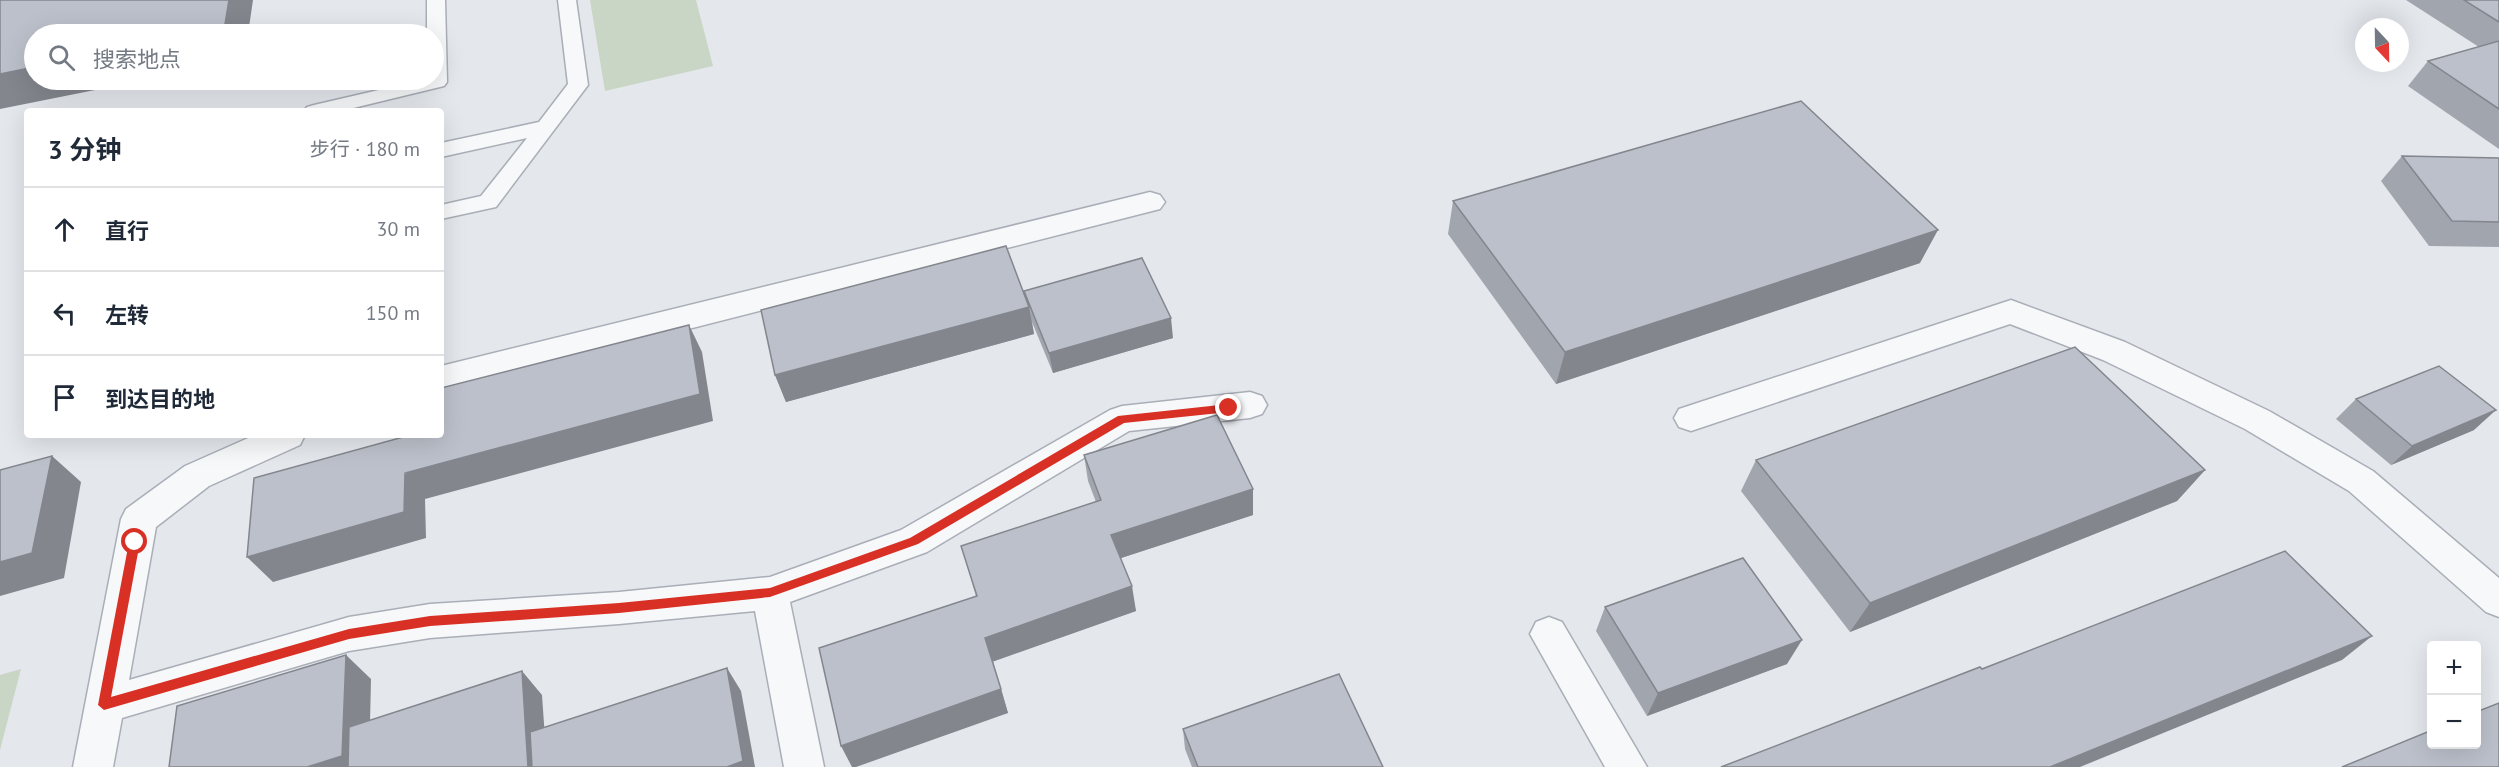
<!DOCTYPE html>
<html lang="zh">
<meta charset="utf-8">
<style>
:root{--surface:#fff;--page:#f6f6f7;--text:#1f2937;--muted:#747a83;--line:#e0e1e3}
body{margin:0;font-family:"PT Sans","Noto Sans SC",sans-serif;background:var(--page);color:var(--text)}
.controls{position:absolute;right:18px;bottom:18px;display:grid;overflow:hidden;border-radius:6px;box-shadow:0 6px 24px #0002}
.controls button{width:54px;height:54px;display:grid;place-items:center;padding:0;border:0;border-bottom:2px solid var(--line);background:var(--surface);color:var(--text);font:30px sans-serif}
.compass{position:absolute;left:2355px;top:18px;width:54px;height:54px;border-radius:50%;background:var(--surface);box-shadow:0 6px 24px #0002;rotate:158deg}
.stop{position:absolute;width:18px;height:18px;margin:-14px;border:4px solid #d93025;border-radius:50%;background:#fff}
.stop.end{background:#d93025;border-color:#fff;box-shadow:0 2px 6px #0008}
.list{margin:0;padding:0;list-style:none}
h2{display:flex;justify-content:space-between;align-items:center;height:78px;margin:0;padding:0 24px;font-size:26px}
h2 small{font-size:20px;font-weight:400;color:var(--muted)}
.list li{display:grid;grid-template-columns:39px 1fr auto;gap:18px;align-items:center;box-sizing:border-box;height:84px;padding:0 24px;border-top:2px solid var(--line)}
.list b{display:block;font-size:22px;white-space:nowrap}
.list em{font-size:20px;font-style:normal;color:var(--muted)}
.icon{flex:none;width:33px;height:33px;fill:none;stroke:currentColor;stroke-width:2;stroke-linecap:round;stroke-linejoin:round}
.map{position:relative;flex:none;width:2499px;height:767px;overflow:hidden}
.search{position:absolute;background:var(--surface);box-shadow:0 6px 24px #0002;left:24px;top:24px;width:420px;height:66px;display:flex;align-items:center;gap:15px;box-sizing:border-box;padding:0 21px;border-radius:33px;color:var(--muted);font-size:22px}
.panel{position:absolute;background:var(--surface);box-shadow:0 6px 24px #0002;left:24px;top:108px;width:420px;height:330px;border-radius:6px}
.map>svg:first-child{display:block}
.green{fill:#c9d6c5}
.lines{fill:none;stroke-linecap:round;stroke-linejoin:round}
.service-casing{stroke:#a9aeb7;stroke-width:3}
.minor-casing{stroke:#a9aeb7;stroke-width:3}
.service{fill:#f7f8fa;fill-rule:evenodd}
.minor{fill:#f7f8fa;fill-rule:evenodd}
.wall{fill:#a1a5ae}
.shaded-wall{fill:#83868d}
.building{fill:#bbc0ca;stroke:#83868d;stroke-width:1.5}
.route{fill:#d93025}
</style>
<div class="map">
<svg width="2499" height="767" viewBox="0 0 2499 767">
<rect width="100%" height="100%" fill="#e4e7ec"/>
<path class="green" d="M590,0H696L713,66L605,91Z
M21,669L0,750V675Z"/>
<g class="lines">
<defs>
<path id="service" d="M427,0H445L447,82L444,86L341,111H304L307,107L314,105L422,80H434V34H427Z
M558,0H576L588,85L496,207L441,219V205L481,196L527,138L441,157V143L539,122L568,84Z"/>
<path id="minor" d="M1150,192L1160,195L1165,202L1160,209L441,392V366Z
M2011,300L2125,342L2269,411L2373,471L2499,578V617L2486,612L2349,491L2245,429L2103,360L2010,324L1691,431L1679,427L1674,418L1679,409Z
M1250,392L1262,396L1267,405L1262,414L1250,418L1129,431L927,552L790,602L824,767H784L755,611L619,624L430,638L349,651L122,718L113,767H73L121,519L126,509L185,466L255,435H305L300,445L209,486L156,527L129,680L349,617L430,604L619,592L770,577L901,530L1110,410L1122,406Z
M1549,617L1562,622L1647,767H1605L1530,634L1536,622Z"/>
</defs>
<use href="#service" class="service-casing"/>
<use href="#minor" class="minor-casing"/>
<use href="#service" class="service"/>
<use href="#minor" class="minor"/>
</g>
<path class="wall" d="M2406,0H2499V149L2408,86L2428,61L2479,47Z
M2402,156L2499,158V247L2429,246L2381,181Z
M1453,201L1920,263L1556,384L1448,234Z
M1024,294L1173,338L1053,373L1032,322L1034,334L786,402L775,375Z
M2356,399L2474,430L2391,465L2336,419Z
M1084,455L1253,515L1121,558L1136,611L993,661L1008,713L841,746L976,596L961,546L1096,502L1088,481Z
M1756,460L2205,470L2177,501L1850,632L1741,491Z
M1605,607L1787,664L1647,716L1596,631Z
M1183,729L1383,767H1192L1185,749Z"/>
<path class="shaded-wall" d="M229,0H253L248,34H202Z
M34,67V80H145L0,109V74Z
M1938,230L1920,263L1556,384L1565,352Z
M1029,307L1034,334L786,402L775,375Z
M1171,318L1173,338L1053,373L1049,353Z
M689,325L702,352L713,421L425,499L426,538L273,582L247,557Z
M2496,410L2474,430L2391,465L2412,446Z
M52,456L81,482L64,578L0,596V562Z
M2205,470L2177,501L1850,632L1870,603Z
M1253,489V515L1115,560L1111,535Z
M1132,586L1136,611L992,662L985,638Z
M2372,636L2342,660L2080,767H2050Z
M1802,640L1787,664L1647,716L1658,693Z
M346,655L371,679L369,767H307Z
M727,668L741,691L755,767H727Z
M522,671L542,695L547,767H528Z
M1001,689L1008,713L856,767H852L841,746Z"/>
<path class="building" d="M0,0H229L224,30L202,34H34V67L0,74Z
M2464,0H2499V22Z
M2499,41V109L2428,61Z
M1801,101L1938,230L1565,352L1453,201Z
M2402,156L2499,158V222L2452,221Z
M1006,246L1029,307L775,375L761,310Z
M1142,258L1171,318L1049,353L1024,291Z
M689,325L700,394L405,473L404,512L247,557L254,478L407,436V435H441V388Z
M2075,347L2205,470L1870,603L1756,460Z
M2439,366L2496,410L2412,446L2356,399Z
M1217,415L1253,489L1111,535L1132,586L985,638L1001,689L841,746L819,648L977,596L961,546L1101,500L1084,455Z
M52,456L32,553L0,562V470Z
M2285,551L2372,636L2050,767H1721L1980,667L1982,669Z
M1743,558L1802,640L1658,693L1605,607Z
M346,655L342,756L307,767H169L177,706Z
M727,668L743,761L727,767H532L530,732Z
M522,671L528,767H348L349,727Z
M1339,674L1383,767H1198L1183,729Z
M2499,703V767H2342L2432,730V744H2476V712Z"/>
<path class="route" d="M1229,404L1234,408L1229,412L1124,423L918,544L770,597L619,613L430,626L349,639L104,710L98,705L129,542L135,538L140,542L111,697L349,629L430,616L619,603L770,588L910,538L1118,416Z"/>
</svg>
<div class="controls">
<button>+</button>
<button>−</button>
</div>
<svg class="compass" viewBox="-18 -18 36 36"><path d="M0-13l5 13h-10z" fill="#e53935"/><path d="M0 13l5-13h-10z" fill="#747a83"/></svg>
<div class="stop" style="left:135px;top:542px"></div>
<div class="stop end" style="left:1229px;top:408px"></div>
<div class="search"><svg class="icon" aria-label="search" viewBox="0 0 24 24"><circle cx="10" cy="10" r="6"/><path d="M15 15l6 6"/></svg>搜索地点</div>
<section class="panel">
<h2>3 分钟<small>步行 · 180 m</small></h2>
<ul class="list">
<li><svg class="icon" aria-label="ahead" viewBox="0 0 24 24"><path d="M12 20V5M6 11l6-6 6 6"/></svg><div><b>直行</b></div><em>30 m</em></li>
<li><svg class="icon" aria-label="left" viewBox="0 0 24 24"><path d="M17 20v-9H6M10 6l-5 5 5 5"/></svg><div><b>左转</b></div><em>150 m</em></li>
<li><svg class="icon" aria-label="arrive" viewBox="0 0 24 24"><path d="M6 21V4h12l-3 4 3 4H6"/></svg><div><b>到达目的地</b></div></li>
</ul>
</section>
</div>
